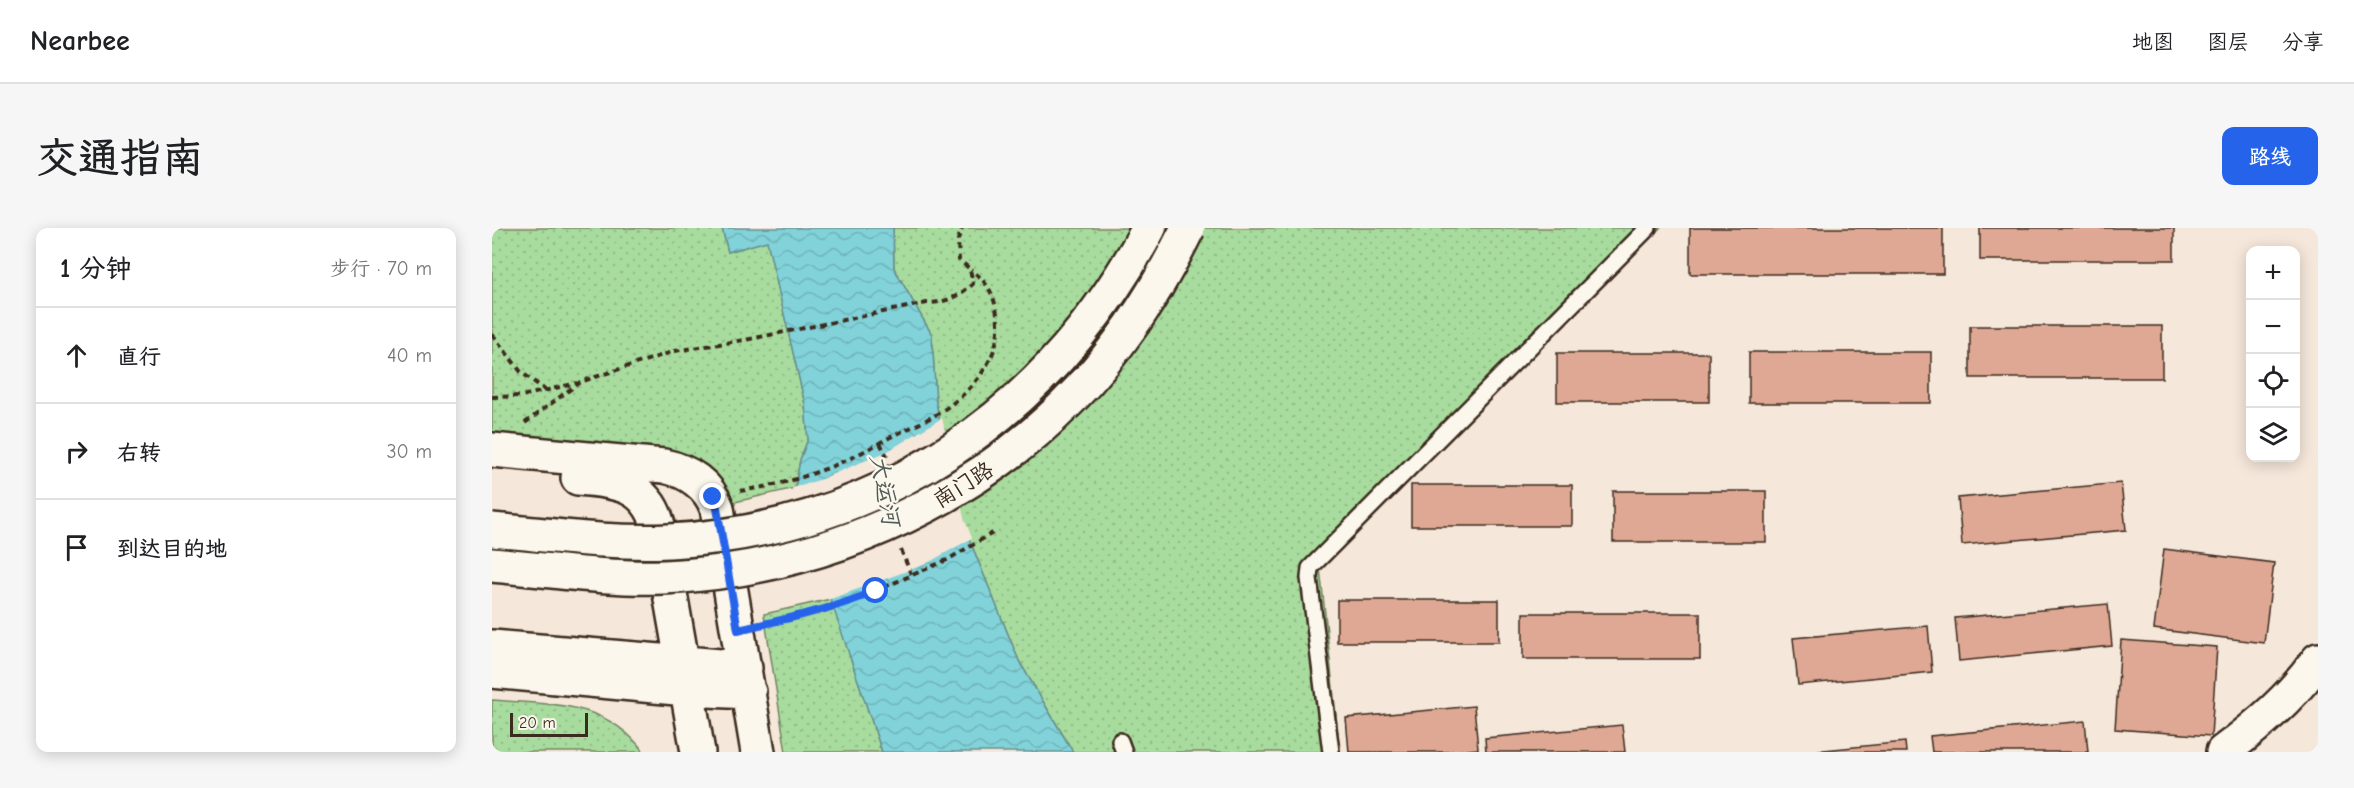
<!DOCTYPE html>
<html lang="zh">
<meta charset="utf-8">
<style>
:root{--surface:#fff;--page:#f6f6f6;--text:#202124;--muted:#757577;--line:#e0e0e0;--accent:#2563eb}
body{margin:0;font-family:"Comic Neue","LXGW WenKai TC",sans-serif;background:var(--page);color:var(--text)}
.controls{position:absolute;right:18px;top:18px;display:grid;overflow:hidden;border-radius:12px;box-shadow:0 3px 15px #0003}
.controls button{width:54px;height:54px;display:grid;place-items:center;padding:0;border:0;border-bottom:2px solid var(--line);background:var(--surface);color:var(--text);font:30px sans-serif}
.scale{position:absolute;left:18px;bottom:15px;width:78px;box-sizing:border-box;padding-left:6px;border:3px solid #3b2a1e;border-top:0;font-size:16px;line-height:21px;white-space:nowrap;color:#3b2a1e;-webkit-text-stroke:4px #fbf7ec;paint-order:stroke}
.stop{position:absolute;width:18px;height:18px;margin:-14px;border:4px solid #2563eb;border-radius:50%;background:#fff}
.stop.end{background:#2563eb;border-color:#fff;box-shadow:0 2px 6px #0008}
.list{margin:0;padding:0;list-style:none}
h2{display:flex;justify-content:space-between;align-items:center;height:78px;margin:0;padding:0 24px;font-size:26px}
h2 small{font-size:20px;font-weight:400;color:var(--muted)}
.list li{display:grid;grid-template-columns:39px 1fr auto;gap:18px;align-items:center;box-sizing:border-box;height:96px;padding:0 24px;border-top:2px solid var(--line)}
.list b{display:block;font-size:22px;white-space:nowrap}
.list em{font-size:20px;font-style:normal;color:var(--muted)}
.icon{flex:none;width:33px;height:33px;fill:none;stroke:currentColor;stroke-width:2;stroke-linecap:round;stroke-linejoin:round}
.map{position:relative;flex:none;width:1826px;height:524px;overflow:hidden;border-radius:12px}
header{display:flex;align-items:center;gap:36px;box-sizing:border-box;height:84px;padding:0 30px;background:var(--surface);border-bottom:2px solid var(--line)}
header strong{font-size:28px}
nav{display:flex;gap:33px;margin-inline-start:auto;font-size:21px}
.intro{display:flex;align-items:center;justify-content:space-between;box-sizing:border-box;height:144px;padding:0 36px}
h1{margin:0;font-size:42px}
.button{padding:15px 27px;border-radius:12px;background:var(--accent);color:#fff;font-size:21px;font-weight:700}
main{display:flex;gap:36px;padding:0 36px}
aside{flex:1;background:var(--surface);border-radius:12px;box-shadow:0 3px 15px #0003}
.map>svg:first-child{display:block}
.park{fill:url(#park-dots);stroke:#72835e;stroke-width:1.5}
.water{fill:url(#water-waves);stroke:#658f8e;stroke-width:1.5}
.pier{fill:#f5e7da}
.building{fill:#dea894;stroke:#3b2a1e;stroke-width:1.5}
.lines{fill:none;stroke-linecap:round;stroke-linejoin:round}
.service-casing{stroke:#3b2a1e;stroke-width:20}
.tertiary-casing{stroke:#3b2a1e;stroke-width:38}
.secondary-casing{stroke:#3b2a1e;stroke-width:38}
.path{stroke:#3b2a1e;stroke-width:4;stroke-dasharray:6 4.5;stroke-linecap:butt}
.service{stroke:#fbf7ec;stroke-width:15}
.tertiary{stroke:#fbf7ec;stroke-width:33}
.secondary{stroke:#fbf7ec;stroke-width:33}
.secondary-bridge-casing{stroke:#3b2a1e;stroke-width:38;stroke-linecap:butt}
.secondary-bridge{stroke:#fbf7ec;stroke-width:33}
.route{stroke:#2563eb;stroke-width:8}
.labels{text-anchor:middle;stroke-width:4.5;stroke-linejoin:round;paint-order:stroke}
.street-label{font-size:22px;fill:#3b2a1e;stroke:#fbf7ec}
.water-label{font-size:24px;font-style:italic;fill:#505c56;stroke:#fbf7ec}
</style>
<header>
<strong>Nearbee</strong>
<nav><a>地图</a><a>图层</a><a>分享</a></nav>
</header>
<div class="intro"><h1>交通指南</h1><a class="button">路线</a></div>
<main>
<aside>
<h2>1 分钟<small>步行 · 70 m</small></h2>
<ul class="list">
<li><svg class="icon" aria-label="ahead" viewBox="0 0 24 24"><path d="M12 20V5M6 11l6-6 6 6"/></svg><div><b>直行</b></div><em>40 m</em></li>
<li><svg class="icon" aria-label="right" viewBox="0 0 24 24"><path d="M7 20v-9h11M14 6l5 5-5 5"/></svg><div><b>右转</b></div><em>30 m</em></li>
<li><svg class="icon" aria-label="arrive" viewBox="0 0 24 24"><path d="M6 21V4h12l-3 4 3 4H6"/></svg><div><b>到达目的地</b></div></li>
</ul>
</aside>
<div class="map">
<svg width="1826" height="524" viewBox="0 0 1826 524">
<defs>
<pattern id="park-dots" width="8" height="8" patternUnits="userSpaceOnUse" patternTransform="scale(1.5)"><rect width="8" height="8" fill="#a8dc9e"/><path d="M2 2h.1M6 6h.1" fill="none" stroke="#92bd88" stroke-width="1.8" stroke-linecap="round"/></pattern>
<pattern id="water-waves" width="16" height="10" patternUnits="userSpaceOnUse" patternTransform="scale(1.5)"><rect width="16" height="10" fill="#81d2d9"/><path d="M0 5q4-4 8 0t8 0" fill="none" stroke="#70b4ba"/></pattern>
</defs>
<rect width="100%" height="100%" fill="#f5e7da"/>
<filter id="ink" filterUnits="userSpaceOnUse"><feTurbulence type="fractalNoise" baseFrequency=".0167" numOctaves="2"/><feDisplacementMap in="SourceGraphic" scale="12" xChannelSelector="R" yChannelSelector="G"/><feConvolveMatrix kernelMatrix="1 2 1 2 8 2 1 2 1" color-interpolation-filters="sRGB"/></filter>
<g filter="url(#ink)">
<path class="park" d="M0,0H230L236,24L275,12L313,176L316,211L308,232L303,260L230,277L226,252L0,224Z
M401,0H1168L828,340L848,524H581L527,433L469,291L444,175L440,107L402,40Z
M339,371L390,524H294L272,386Z
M0,472C60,477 113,472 152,524H0Z"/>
<path class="water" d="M230,0H401L402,40L440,107L444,175L469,291L527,433L581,524H390L328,340L303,260L308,232L316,211L313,176L275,13L236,24Z"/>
<path class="pier" d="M450,190L472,290L480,310L434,336L336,372L300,260L327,252L396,223Z"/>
<path class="building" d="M1198,0H1451V46H1198Z
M1488,0H1682V32H1488Z
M1478,98H1670V150H1478Z
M1257,124H1439V175H1257Z
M1065,125H1217V174H1065Z
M1629,255L1634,302L1470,317L1466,270Z
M919,257H1080V298H919Z
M1121,263H1274V314H1121Z
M1672,321L1782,335L1772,415L1662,401Z
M845,372H1007V414H845Z
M1616,376L1620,418L1467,433L1463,390Z
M1031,385H1208V431H1031Z
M1436,398L1440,444L1306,457L1301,410Z
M1629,412L1725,419L1719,508L1623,501Z
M982,478L986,521L952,524H857L854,490Z
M1593,493L1596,524H1440L1438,508Z
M1130,497L1133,524H994L993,510Z
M1413,514L1414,524H1311Z"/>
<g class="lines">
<defs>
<path id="service" d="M628,513L632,524
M839,524L817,350L818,340L1156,0"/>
<path id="tertiary" d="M1731,524C1767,497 1800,469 1826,432"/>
<path id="secondary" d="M0,222L172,238C196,243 217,257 225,280L266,524
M86,250C123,253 155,256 166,297L206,524
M0,419L253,440
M0,443L195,461L257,464"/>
</defs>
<use href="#service" class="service-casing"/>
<use href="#tertiary" class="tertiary-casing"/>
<use href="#secondary" class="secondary-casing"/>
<path class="path" d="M0,106L29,144L53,162
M0,169L30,168L85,155
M33,195L88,154L183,123L258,111L435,75C455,75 466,68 481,56L478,41L467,32L466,12L470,0
M388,215L395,228
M248,263C264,260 281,258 297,253C329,244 360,231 389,214C413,201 440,192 461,175C485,157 508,126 506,95C504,72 499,56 479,42
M409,322L419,346
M272,396L360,373L455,332L504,303"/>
<use href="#service" class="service"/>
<use href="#tertiary" class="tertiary"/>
<use href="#secondary" class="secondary"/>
<defs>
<path id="secondary-bridge" d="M0,302C59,307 118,316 177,313C390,301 558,186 657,0
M0,337C57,342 115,351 172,349C356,340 533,251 639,98C661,67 679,34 696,0"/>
</defs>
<use href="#secondary-bridge" class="secondary-bridge-casing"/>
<use href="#secondary-bridge" class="secondary-bridge"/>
</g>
</g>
<g class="lines" filter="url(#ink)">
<path class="route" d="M221,269L225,280L246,402C292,391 340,382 384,363"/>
</g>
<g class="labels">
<g class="street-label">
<text transform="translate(471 256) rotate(-32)" y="8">南门路</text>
</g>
<g class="water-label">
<text transform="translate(393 262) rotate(79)" y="8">大运河</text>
</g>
</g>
</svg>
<div class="controls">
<button>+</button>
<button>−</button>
<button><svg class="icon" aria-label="locate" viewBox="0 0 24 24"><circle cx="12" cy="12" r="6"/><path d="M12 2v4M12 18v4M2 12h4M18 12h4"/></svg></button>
<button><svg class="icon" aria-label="layers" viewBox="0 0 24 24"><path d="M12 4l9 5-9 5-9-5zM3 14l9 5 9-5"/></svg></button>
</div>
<div class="scale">20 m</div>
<div class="stop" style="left:384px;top:363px"></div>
<div class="stop end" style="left:221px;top:269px"></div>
</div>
</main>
